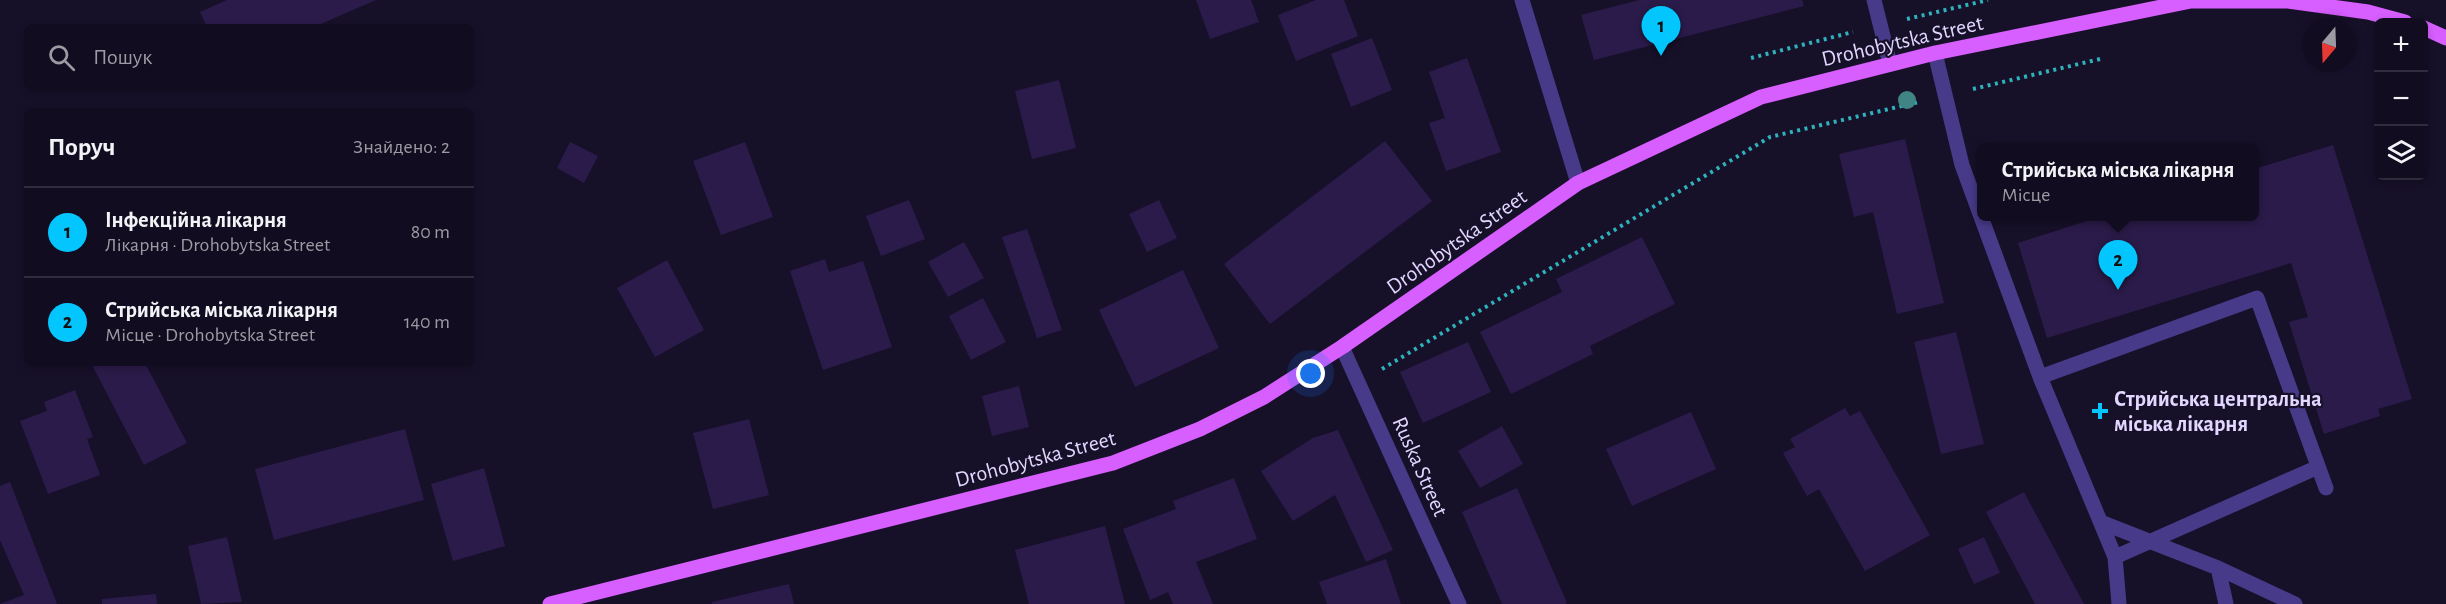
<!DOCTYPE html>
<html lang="uk">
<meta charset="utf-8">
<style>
:root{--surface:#110c1f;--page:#1e1a2c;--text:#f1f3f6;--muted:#9c9ba4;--line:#302c3d;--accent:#03c6ff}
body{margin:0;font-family:"Alegreya Sans",sans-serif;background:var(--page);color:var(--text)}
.controls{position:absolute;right:18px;top:18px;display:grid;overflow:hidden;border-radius:9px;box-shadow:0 3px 9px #0003}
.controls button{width:54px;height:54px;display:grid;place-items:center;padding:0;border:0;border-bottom:2px solid var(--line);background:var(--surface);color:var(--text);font:30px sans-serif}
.compass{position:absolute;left:2302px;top:18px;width:54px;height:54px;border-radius:50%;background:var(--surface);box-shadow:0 3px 9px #0003;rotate:199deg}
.you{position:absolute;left:1311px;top:374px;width:21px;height:21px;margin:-15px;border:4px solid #fff;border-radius:50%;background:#1a73e8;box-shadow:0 0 0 9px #1a73e833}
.badge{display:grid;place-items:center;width:39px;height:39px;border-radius:50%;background:var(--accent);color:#111;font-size:20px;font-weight:700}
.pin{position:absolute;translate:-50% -50px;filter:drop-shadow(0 2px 3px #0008)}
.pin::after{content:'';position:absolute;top:32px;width:21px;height:18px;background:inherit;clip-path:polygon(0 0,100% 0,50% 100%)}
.popup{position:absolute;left:1977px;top:143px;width:282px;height:78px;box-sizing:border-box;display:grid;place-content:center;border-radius:9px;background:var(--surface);filter:drop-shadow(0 2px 4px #0005);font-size:20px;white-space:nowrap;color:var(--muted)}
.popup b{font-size:22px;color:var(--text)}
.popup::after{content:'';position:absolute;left:50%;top:100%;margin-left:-12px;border:12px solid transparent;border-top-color:var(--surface)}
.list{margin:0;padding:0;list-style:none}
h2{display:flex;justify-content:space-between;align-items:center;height:78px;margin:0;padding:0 24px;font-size:26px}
h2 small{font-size:20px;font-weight:400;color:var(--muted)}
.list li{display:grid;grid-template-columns:39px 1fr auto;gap:18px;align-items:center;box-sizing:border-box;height:90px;padding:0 24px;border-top:2px solid var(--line)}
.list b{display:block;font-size:22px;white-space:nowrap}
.list p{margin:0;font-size:20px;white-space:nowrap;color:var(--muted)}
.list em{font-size:20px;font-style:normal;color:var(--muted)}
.icon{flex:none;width:33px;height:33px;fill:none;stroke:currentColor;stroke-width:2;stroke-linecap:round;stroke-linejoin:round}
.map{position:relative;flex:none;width:2446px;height:604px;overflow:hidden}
.search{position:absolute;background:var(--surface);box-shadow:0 3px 9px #0003;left:24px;top:24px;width:450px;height:66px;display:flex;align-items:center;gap:15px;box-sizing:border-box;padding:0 21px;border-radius:9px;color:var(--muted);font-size:22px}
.panel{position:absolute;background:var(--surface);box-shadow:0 3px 9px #0003;left:24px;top:108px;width:450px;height:258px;border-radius:9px}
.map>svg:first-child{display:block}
.building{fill:#2b1b4a}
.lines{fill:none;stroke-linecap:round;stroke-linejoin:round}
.path{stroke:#2eb2bc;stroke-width:4;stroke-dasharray:3 4.5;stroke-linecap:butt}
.minor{stroke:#473a88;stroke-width:15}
.major{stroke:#d75eff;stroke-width:15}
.tree{fill:#408486}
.poi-dot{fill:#03c6ff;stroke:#171029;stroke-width:2}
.labels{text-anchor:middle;stroke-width:4.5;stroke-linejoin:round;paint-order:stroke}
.street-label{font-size:22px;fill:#e1d7ff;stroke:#171029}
.poi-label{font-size:22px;font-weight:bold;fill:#e1d7ff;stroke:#171029;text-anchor:start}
</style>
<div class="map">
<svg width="2446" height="604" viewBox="0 0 2446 604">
<rect width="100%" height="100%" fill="#171029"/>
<path class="building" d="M227,0H376L314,27H207L200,12Z
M1196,0H1251L1259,22L1210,39Z
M1316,0H1344L1358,36L1296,61L1278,15Z
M1639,0H1802L1804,6L1594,60L1581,15Z
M1372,38L1392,90L1351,107L1331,54Z
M1467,58L1501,152L1446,171L1429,123L1445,118L1429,72Z
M1059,80L1076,148L1032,159L1015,91Z
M1905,139L1944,303L1897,314L1873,212L1854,217L1839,154Z
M1385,141L1432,201L1270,324L1224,264Z
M570,142L598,156L584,183L557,168Z
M745,142L773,217L721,235L693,161Z
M2333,145L2412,399L2378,409L2380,416L2324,434L2289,322L2308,317L2291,263L2047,338L2018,243L2102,216H2254V169Z
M909,200L925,239L881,256L866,216Z
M1159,200L1177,238L1147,252L1129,214Z
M1027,229L1062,330L1037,338L1002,237Z
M1642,237L1675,304L1590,346L1593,354L1511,394L1480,332L1562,292L1556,279Z
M964,242L984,278L948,297L928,262Z
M825,259L829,272L863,261L892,347L823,370L790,271Z
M667,260L704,330L655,357L617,288Z
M1183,270L1219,348L1135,387L1099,310Z
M983,298L1006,342L971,360L949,316Z
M1956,332L1984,444L1941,454L1914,342Z
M1468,342L1491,392L1423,423L1400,372Z
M91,363H145L187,443L144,465Z
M1019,386L1029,427L992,436L982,396Z
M75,390L93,437L87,439L100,475L48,494L20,421L47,411L44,402Z
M1845,408L1850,416L1860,411L1930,535L1865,571L1819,489L1807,496L1783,453L1795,447L1790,439Z
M1691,412L1716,469L1632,506L1606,449Z
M749,419L769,495L713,509L693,433Z
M1502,426L1523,464L1480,488L1458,451Z
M405,429L424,500L274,540L255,469Z
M1338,430L1393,550L1366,562L1335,495L1293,521L1261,471L1313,438Z
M484,468L505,546L453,561L431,484Z
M1234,478L1257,539L1196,562L1213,604H1173L1168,592L1150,600L1123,529L1176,509L1173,501Z
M10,482L57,604H0L24,595L0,540V486Z
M1517,488L1567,603L1565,604H1502L1462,512Z
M2024,492L2084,604H2035L1986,512Z
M1105,526L1125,604H1029L1015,550Z
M227,537L242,602L201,604L188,546Z
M1984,537L2000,573L1974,584L1958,549Z
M1386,559L1401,604H1327L1319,582Z
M789,584L794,604H712V602Z
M156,594L157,604H102V599Z"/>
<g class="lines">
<path class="path" d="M1907,19L1988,0
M1751,58L1853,32
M1973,89L2100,59
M1382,369L1770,137L1919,102"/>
<path class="minor" d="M1522,0L1578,183
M1874,0L1890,64
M1935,53L1962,165L2040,377L2115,557L2119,604
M1342,347L1459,604
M2040,377L2257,298L2326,488
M2103,523L2218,568L2226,604
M2115,557L2318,467
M2218,568L2295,604"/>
<path class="major" d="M2424,28L2446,38
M550,604L1113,463L1200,429L1264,397L1342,347L1578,183L1761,97L1935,53L2191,1H2288L2368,12L2405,22"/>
</g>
<circle class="tree" cx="1907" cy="100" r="9"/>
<path class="poi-dot" d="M2097 402h6v6h6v6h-6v6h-6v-6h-6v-6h6z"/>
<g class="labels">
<g class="street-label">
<text transform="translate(1902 40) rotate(-13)" y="8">Drohobytska Street</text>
<text transform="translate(1456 241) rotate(-35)" y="8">Drohobytska Street</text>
<text transform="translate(1035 458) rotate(-15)" y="8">Drohobytska Street</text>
<text transform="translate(1421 466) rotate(66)" y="8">Ruska Street</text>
</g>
<g class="poi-label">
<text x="2114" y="406">Стрийська центральна<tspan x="2114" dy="25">міська лікарня</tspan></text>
</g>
</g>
</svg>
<div class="controls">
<button>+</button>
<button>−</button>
<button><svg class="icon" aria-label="layers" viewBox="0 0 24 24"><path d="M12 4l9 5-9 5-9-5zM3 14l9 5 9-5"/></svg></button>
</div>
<svg class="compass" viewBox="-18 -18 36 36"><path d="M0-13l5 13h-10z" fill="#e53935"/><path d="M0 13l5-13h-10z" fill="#9c9ba4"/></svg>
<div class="you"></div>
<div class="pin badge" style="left:1661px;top:56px">1</div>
<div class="pin badge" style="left:2118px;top:290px">2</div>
<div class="popup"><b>Стрийська міська лікарня</b>Місце</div>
<div class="search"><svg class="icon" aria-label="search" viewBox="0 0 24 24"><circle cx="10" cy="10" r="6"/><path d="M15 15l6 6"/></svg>Пошук</div>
<section class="panel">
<h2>Поруч<small>Знайдено: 2</small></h2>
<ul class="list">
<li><span class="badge">1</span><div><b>Інфекційна лікарня</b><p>Лікарня · Drohobytska Street</p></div><em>80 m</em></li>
<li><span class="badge">2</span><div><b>Стрийська міська лікарня</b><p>Місце · Drohobytska Street</p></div><em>140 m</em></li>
</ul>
</section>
</div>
